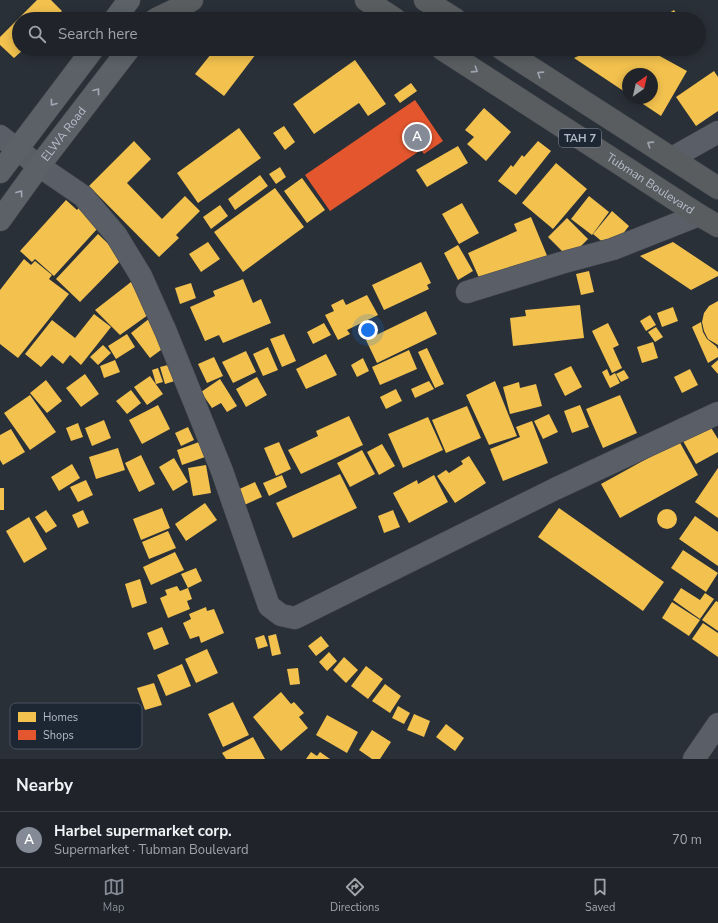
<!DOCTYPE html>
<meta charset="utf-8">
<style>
:root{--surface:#20242a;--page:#2d3036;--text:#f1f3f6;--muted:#a2a4a8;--line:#3d4147;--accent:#848b96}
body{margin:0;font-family:"Nunito Sans",sans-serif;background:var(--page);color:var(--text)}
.compass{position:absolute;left:622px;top:68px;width:36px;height:36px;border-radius:50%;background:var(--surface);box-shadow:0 2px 10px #0003;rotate:34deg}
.you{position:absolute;left:368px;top:330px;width:14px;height:14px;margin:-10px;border:3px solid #fff;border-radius:50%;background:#1a73e8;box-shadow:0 0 0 6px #1a73e833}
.badge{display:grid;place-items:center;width:26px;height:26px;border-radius:50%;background:var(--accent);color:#fff;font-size:13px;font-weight:700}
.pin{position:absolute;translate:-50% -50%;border:2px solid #fff;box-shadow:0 1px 4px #0006}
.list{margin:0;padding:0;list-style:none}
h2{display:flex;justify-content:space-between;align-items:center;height:52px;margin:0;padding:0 16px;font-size:17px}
h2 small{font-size:13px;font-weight:400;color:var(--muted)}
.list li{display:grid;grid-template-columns:26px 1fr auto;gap:12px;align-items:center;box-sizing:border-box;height:56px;padding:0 16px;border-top:1px solid var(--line)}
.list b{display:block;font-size:15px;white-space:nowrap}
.list p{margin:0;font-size:13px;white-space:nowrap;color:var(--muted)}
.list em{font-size:13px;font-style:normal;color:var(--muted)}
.icon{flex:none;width:22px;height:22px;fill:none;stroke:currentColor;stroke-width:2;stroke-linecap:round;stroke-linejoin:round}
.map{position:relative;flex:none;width:718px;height:759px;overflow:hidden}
.search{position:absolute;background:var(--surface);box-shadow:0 2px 10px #0003;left:12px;right:12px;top:12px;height:44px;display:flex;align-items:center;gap:10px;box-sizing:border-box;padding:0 14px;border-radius:22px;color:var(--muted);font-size:15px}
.sheet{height:108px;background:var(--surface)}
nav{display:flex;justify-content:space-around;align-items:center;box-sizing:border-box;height:56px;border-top:1px solid var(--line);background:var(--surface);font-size:11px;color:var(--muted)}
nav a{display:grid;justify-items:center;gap:2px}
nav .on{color:var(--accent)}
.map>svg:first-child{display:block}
.homes{fill:#f2c14e}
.shops{fill:#e4572e}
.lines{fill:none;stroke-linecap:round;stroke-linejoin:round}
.minor-casing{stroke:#484c53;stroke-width:23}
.major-casing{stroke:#484c55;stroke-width:23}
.highway-casing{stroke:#474c53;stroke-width:23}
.minor{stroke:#5a5e66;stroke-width:22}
.major{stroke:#5c6168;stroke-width:22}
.highway{stroke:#5a5d60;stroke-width:22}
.oneway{stroke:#9ea4af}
.oneway2{stroke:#a2aab6}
.labels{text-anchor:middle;stroke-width:4;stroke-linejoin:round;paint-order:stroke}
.shield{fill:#1d2633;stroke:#878f9c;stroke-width:1}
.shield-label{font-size:11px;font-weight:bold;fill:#b4bcc9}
.street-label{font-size:12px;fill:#b4bcc9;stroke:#1d2633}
.key{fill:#1d2633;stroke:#4a5360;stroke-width:1}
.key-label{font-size:11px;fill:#b4bcc9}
</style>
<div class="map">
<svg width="718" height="759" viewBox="0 0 718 759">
<rect width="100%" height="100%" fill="#2a3038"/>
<path class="homes" d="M37,0H51L62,11L53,19H19V49H24L14,58L0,45V37Z
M674,10L680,19H659Z
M215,49H250L256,54L224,96L195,74Z
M593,49H647L687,71L661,116L634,98H652V74H628V94L574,58Z
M355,60L386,104L368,116L359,103L314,134L293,104Z
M714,71L718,77V111L696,126L676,97Z
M411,83L417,91L400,103L394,95Z
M484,108L511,132L486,161L467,144L474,137L465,130Z
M284,126L295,142L285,150L273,133Z
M239,128L261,158L198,203L177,173Z
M134,141L151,159L127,183L162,219L185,196L200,211L176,235L179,238L159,257L89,186Z
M538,141L551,151L516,195L498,181L511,165L513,167L522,155L524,157Z
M458,146L468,163L427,187L416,170Z
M556,163L587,189L553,229L522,203Z
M280,167L286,177L276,184L269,174Z
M260,175L268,186L235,210L228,199Z
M302,178L325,210L307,223L284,191Z
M275,188L304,227L243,272L214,232Z
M589,196L609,212L592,235L571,219Z
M66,200L77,210L83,203L93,212L87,218L98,228L54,276L35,259L32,262L20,251Z
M462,203L479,233L459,244L442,214Z
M220,205L228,216L211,229L203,217Z
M612,211L629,226L611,249L593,234Z
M531,217L548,258L532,265L530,261L481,282L468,253L517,231L514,224Z
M567,218L588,239L569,258L548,237Z
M98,234L123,258L80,302L56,279Z
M208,242L220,259L201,272L189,254Z
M673,242L718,272V276L691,290L640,256Z
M458,245L473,271L458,280L444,253Z
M24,259L31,265L35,261L52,275L49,279L69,294L18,358L0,344V290Z
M421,262L431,283L427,285L429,289L384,310L372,285Z
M589,271L594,292L581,295L576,274Z
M243,279L253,303L261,299L271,323L223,343L219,335L205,341L190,307L215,296L213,291Z
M131,282L148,315L120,335L95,310Z
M191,283L196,298L180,304L175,288Z
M367,295L378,315L347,330L350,334L338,340L325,315L334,311L331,305L343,299L346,305Z
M718,301V345L708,339L704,331L702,322L704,313L709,306Z
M580,305L584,338L513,346L510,318L526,316L525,310Z
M673,307L678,321L662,327L657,313Z
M426,311L437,334L377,363L366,340Z
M94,314L111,327L81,365L70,355L63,364L52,355L41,367L25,354L52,320L75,338Z
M650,315L656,325L646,331L640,321Z
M150,318L169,344L150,358L131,333Z
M701,322L703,332L707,339L716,346L718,349V357L708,363L692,327Z
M324,323L331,335L313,344L307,332Z
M608,323L619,345L613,348L622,368L612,373L592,331Z
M656,327L663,337L655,342L648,332Z
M127,334L135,347L116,359L108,346Z
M284,334L296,361L282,367L270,339Z
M653,342L658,358L642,363L637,347Z
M103,345L111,353L98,365L90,357Z
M268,347L278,370L263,376L253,354Z
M427,348L444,384L435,388L418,352Z
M409,350L417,369L380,385L372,367Z
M246,351L256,372L233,383L222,362Z
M326,354L337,375L306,389L296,369Z
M214,357L223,376L207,383L198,364Z
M363,358L369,371L357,377L351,365Z
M115,360L120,372L104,378L100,366Z
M718,360V374L711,366Z
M176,363L181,379L165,384L160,367Z
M571,366L582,387L565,396L554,374Z
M158,368L163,382L156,384L152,370Z
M607,369L610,376L615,373L620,383L610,388L602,372Z
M690,369L698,385L682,393L674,377Z
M624,370L629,378L621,382L616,374Z
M85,374L99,394L81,407L66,388Z
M150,376L163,394L147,405L134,387Z
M257,377L267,395L246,407L236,389Z
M220,379L237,406L227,412L221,403L212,408L201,392Z
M46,380L62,401L47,413L30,393Z
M429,381L434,389L415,398L411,389Z
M495,381L517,436L489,445L466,395Z
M519,382L520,388L536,384L542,406L510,414L503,387Z
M396,389L402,401L386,409L380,397Z
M131,390L141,403L127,414L116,401Z
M30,395L56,432L30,450L4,413Z
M620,395L637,433L603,448L586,409Z
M158,405L170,429L142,444L129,420Z
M580,405L589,427L572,433L564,411Z
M467,406L481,438L446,453L432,420Z
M549,414L558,432L543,439L534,421Z
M349,416L363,445L301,474L288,450L318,436L316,431Z
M428,417L443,450L403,468L388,434Z
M104,420L111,438L92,446L85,428Z
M532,421L548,463L503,481L490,449L520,437L516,427Z
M78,423L83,437L71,441L66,428Z
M710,426L718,439V452L696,464L683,441Z
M188,427L194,440L181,446L175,433Z
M11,429L25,452L3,465L0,460V435Z
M679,441L698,475L620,518L601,484Z
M199,442L205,457L182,465L177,450Z
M279,442L291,469L276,476L264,448Z
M382,444L395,466L379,475L367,452Z
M118,448L125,470L96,479L89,457Z
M362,450L375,474L350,487L337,463Z
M141,455L155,484L139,492L125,463Z
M469,456L486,483L455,503L437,476L446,470L449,473L463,464L461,461Z
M174,458L188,482L173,491L159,467Z
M72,464L80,478L59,491L51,477Z
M206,465L211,493L193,496L188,468Z
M718,468V518L695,502Z
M340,474L357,508L293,538L276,503Z
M282,475L287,487L269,496L263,483Z
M434,475L448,502L409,523L393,493L417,480L418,484Z
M86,480L93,495L78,502L70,487Z
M255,482L262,497L242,506L235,491Z
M0,488H4V510H0Z
M205,503L217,520L186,541L175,524Z
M162,508L170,528L141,540L133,519Z
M559,508L664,582L643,611L538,537Z
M657 519a10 10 0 1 1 20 0a10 10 0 1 1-20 0Z
M46,510L57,526L46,533L35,517Z
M83,510L89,523L78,528L72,515Z
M393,510L400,527L384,533L378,516Z
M695,516L718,532V566L679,539Z
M29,517L47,549L24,563L6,531Z
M168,531L176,548L149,559L142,542Z
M683,550L718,573L706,592L671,568Z
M175,552L184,570L151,585L143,567Z
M196,568L202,581L188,588L181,574Z
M140,579L147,603L132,608L125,584Z
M177,586L180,591L188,588L192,599L187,601L190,609L168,618L160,598L167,595L165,590Z
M681,588L700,600L705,593L714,599L700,619L673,600Z
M716,601L718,602V631L702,620Z
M672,602L700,620L689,636L662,618Z
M206,607L207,611L214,609L224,633L201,643L199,636L190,639L183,623L191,619L189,614Z
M703,623L718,633V657L692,639Z
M162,627L169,644L154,650L147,633Z
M276,634L281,654L272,656L268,636Z
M264,635L268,646L258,649L255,638Z
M321,636L329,646L316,656L308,646Z
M207,649L218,673L196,683L185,659Z
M329,652L337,661L327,671L319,662Z
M344,657L358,670L346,683L333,670Z
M182,664L191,686L166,696L157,675Z
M366,666L383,679L368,699L351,686Z
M298,668L300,684L290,685L287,669Z
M154,683L162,705L145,710L137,688Z
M385,684L401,696L390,713L372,701Z
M281,692L291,704L294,702L304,713L299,717L308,728L281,751L253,717Z
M233,702L249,735L223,747L208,714Z
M398,706L410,713L404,724L392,718Z
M414,714L430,721L424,737L407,730Z
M327,715L358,732L347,753L316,735Z
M446,724L464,738L455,751L436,737Z
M372,730L391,742L380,759H372L359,750Z
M253,737L265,759H226L222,753Z
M311,752L317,756L320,752L330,759H306Z"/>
<path class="shops" d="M415,100L443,141L424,154L421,150L330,211L305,175Z"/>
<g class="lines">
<defs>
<path id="minor" d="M0,136L39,166L83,196L116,235L141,276L166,332L222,471L269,606L281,615L295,618L555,489L718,413
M672,158L718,132
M467,292L561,263L613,249L699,215
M694,759L718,724"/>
<g id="major">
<path d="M115,19L129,0"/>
<path d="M0,172L93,49"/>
<path id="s1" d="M0,220L39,166L129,49"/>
</g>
<g id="highway">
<path d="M366,0L395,19"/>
<path d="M425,0L455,19"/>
<path d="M156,19L179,8L192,0"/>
<path id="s2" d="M442,49L699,215L718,226"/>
<path d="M502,49L718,188"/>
</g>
</defs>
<use href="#minor" class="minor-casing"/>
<use href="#major" class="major-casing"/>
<use href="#highway" class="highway-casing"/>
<use href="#minor" class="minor"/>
<use href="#major" class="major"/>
<use href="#highway" class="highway"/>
</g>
<defs><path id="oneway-chevron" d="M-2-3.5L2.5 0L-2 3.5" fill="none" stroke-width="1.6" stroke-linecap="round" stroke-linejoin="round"/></defs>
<g class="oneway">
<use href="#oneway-chevron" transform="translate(475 70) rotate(33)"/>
<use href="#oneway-chevron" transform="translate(540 74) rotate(-147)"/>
<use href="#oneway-chevron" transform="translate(650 144) rotate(-147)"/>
</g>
<g class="oneway2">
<use href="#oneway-chevron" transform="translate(97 91) rotate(-53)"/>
<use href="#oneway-chevron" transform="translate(53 103) rotate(127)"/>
<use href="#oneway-chevron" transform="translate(20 193) rotate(-54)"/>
</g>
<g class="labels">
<rect class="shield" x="559" y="129" width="42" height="18" rx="3"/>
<g class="shield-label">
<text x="580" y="142">TAH 7</text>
</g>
<g class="street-label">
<text dy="4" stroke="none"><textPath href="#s1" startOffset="107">ELWA Road</textPath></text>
<text dy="4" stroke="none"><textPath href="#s2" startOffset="248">Tubman Boulevard</textPath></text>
</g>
</g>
<rect x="10" y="703" width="132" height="46" rx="6" class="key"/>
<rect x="18" y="712" width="18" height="10" fill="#f2c14e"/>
<rect x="18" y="730" width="18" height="10" fill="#e4572e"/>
<g class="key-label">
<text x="43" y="721">Homes</text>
<text x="43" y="739">Shops</text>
</g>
</svg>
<svg class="compass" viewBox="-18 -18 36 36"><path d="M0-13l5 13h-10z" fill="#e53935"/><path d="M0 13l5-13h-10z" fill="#a2a4a8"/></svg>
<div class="you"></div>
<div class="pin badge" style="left:417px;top:137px">A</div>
<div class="search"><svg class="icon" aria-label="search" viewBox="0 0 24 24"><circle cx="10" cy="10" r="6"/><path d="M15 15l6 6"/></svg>Search here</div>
</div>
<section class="sheet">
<h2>Nearby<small></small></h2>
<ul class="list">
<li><span class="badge">A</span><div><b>Harbel supermarket corp.</b><p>Supermarket · Tubman Boulevard</p></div><em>70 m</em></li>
</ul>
</section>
<nav>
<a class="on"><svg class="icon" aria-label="map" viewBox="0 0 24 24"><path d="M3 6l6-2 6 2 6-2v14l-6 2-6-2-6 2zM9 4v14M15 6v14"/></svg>Map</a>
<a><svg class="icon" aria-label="directions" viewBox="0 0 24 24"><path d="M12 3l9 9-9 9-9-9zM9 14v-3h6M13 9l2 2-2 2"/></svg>Directions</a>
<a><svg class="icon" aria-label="saved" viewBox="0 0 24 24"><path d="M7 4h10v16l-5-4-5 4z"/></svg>Saved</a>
</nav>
